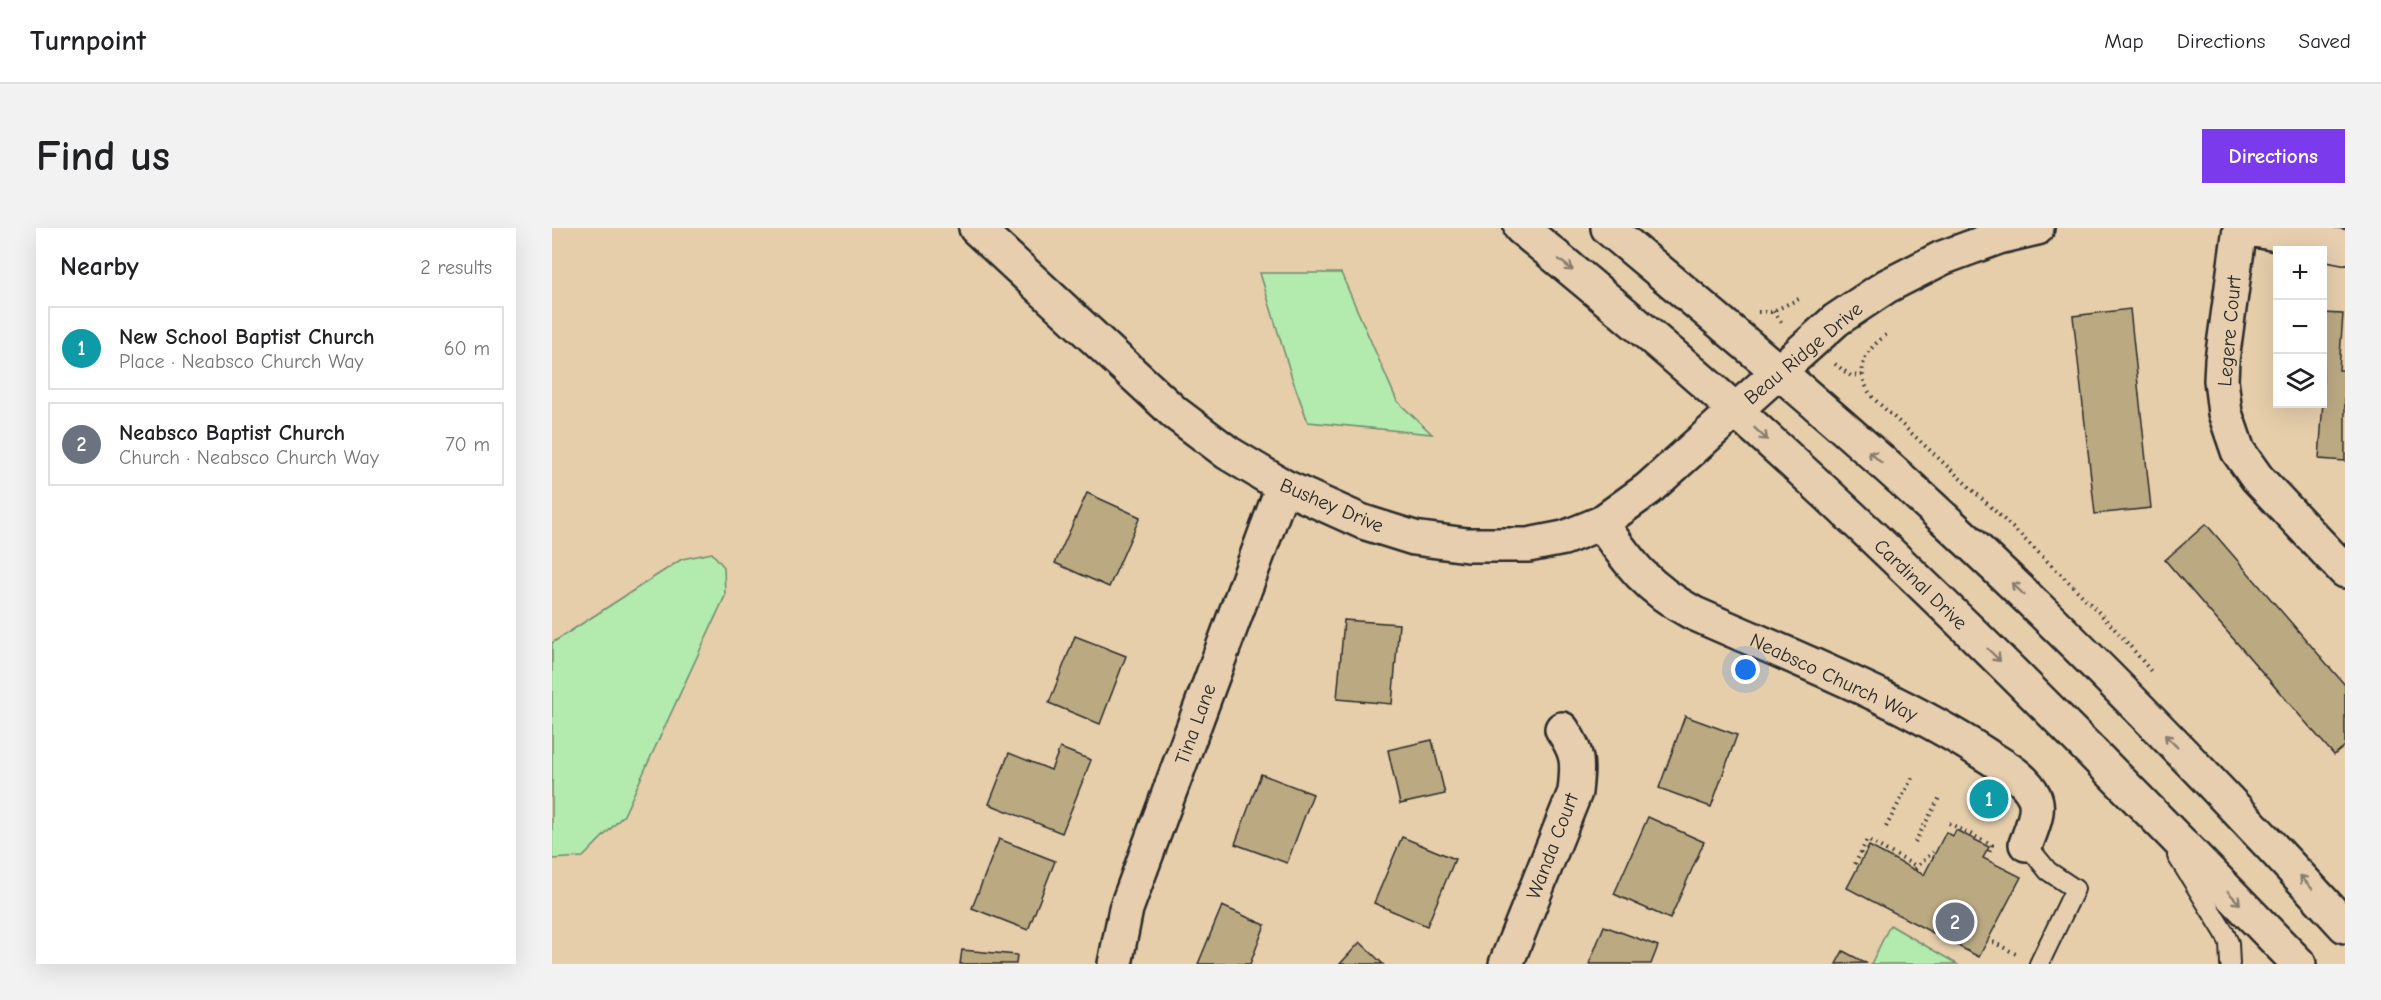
<!DOCTYPE html>
<html lang="en">
<head>
<meta charset="utf-8">
<style>
	body { margin:0; font-family:"Comic Neue",sans-serif; background:#f2f2f2; color:#202124 }
	.controls { position:absolute; right:18px; top:18px; display:grid; overflow:hidden; border-radius:0px; box-shadow:0 6px 24px #0002 }
	.controls button { width:54px; height:54px; display:grid; place-items:center; padding:0; border:0; border-bottom:2px solid #e0e0e0; background:#fff; color:#202124; font:30px sans-serif }
	.you { position:absolute; left:1194px; top:442px; width:21px; height:21px; margin:-15px; border:4px solid #fff; border-radius:50%; background:#1a73e8; box-shadow:0 0 0 9px #1a73e833 }
	.badge { display:grid; place-items:center; width:39px; height:39px; border-radius:50%; background:#7c3aed; color:#fff; font-size:20px; font-weight:700 }
	.pin { position:absolute; translate:-50% -50%; border:3px solid #fff; box-shadow:0 2px 6px #0006 }
	.list { margin:0; padding:0; list-style:none }
	h2 { display:flex; justify-content:space-between; align-items:center; height:78px; margin:0; padding:0 24px; font-size:26px }
	h2 small { font-size:20px; font-weight:400; color:#757577 }
	.list li { display:grid; grid-template-columns:39px 1fr auto; gap:18px; align-items:center; box-sizing:border-box; height:84px; margin:0 12px 12px; padding:0 12px; border:2px solid #e0e0e0; border-radius:0px }
	.list b { display:block; font-size:22px; white-space:nowrap }
	.list p { margin:0; font-size:20px; white-space:nowrap; color:#757577 }
	.list em { font-size:20px; font-style:normal; color:#757577 }
	.icon { flex:none; width:33px; height:33px; fill:none; stroke:currentColor; stroke-width:2; stroke-linecap:round; stroke-linejoin:round }
	.map { position:relative; flex:none; width:1793px; height:736px; overflow:hidden; border-radius:0px }
	header { display:flex; align-items:center; gap:36px; box-sizing:border-box; height:84px; padding:0 30px; background:#fff; border-bottom:2px solid #e0e0e0 }
	header strong { font-size:28px }
	nav { display:flex; gap:33px; margin-inline-start:auto; font-size:21px }
	.intro { display:flex; align-items:center; justify-content:space-between; box-sizing:border-box; height:144px; padding:0 36px }
	h1 { margin:0; font-size:42px }
	.button { padding:15px 27px; border-radius:0px; background:#7c3aed; color:#fff; font-size:21px; font-weight:700 }
	main { display:flex; gap:36px; padding:0 36px }
	aside { flex:1; background:#fff; border-radius:0px; box-shadow:0 6px 24px #0002 }
	.map>svg:first-child { display:block }
	.green { fill:#b3eaad; stroke:#6f8a6c; stroke-width:1.5 }
	.building { fill:#bba982; stroke:#2b2b2b; stroke-width:1.5 }
	.lines { fill:none; stroke-linecap:round; stroke-linejoin:round }
	.lane-casing { stroke:#2b2b2b; stroke-width:22 }
	.street-casing { stroke:#2b2b2b; stroke-width:38 }
	.secondary-casing { stroke:#2b2b2b; stroke-width:38 }
	.path { stroke:#2b2b2b; stroke-width:4; stroke-dasharray:1.5 4.5; stroke-linecap:butt }
	.lane { stroke:#e6ceaf; stroke-width:18 }
	.street { stroke:#e6ceaf; stroke-width:33 }
	.secondary { stroke:#e6ceaf; stroke-width:33 }
	.oneway { stroke:#887c6d }
	.labels { text-anchor:middle; stroke-width:4.5; stroke-linejoin:round; paint-order:stroke }
	.street-label { font-size:20px; fill:#2b2b2b; stroke:#e6ceaf }
</style>
</head>
<body>
<header>
<strong>Turnpoint</strong>
<nav><a>Map</a><a>Directions</a><a>Saved</a></nav>
</header>
<div class="intro"><h1>Find us</h1><a class="button">Directions</a></div>
<main>
<aside>
<h2>Nearby<small>2 results</small></h2>
<ul class="list">
<li><span class="badge" style="background:#0f9aa8">1</span><div><b>New School Baptist Church</b><p>Place · Neabsco Church Way</p></div><em>60 m</em></li>
<li><span class="badge" style="background:#6b7280">2</span><div><b>Neabsco Baptist Church</b><p>Church · Neabsco Church Way</p></div><em>70 m</em></li>
</ul>
</aside>
<div class="map">
<svg width="1793" height="736" viewBox="0 0 1793 736">
	<rect width="100%" height="100%" fill="#e6ceab"/>
	<filter id="ink" filterUnits="userSpaceOnUse"><feTurbulence type="fractalNoise" baseFrequency=".0167" numOctaves="2"/><feDisplacementMap in="SourceGraphic" scale="12" xChannelSelector="R" yChannelSelector="G"/><feConvolveMatrix kernelMatrix="1 2 1 2 8 2 1 2 1" color-interpolation-filters="sRGB"/></filter>
	<g filter="url(#ink)">
		<path class="green" d="M708 45H789L845 173 880 206 756 194 740 150Z
			M160 325 172 339 173 368 72 587 31 629 0 631V415L130 331Z
			M1338 697 1405 736H1319Z"/>
		<path class="building" d="M1578 81 1599 280 1543 286 1521 88Z
			M1770 85 1791 86 1787 142H1793V233L1767 231 1771 173Z
			M535 265 588 289 557 359 503 335Z
			M1654 296 1793 457V518L1782 527 1613 332Z
			M792 392 847 396 840 476 785 471Z
			M523 408 574 428 548 496 497 475Z
			M1133 488 1185 507 1159 579 1107 560Z
			M880 512 893 566 848 576 836 522Z
			M508 520 539 532 510 605 437 576 457 525 499 542Z
			M709 546 761 566 735 635 683 616Z
			M1096 589 1152 614 1118 691 1062 666Z
			M1404 602 1437 619 1431 630 1469 649 1427 729 1295 660 1317 618 1372 647 1394 604 1401 608Z
			M850 609 903 631 875 698 822 675Z
			M447 611 503 633 476 702 420 680Z
			M670 678 713 697 698 736H646Z
			M1052 698 1106 718 1099 736H1037Z
			M808 714 831 736H788Z
			M410 722 465 727 464 736H408Z
			M1291 723 1314 735 1284 736Z"/>
		<g class="lines">
			<defs>
				<path id="lane" d="M1474 616 1496 643 1523 661 1487 736
					M1625 628 1672 704 1677 715 1678 736"/>
				<path id="street" d="M424 0 623 185 676 225 731 258 811 294 862 310 915 317H976L1012 310 1049 295 1096 261 1284 92 1335 58 1390 30 1447 9 1485 0
					M1688 0 1670 132 1669 152 1673 185 1686 223 1705 250 1793 343
					M1693 0 1793 19
					M1049 295C1078 336 1095 360 1141 385 1240 429 1343 468 1434 527 1451 538 1473 549 1482 568 1489 582 1479 602 1474 616
					M563 736 574 681 731 258
					M954 736 1023 564C1026 535 1027 526 1010 501"/>
				<path id="secondary" d="M969 0C1041 59 1113 119 1182 181 1379 357 1563 547 1747 736
					M1056 0C1168 94 1281 187 1388 287 1529 417 1663 556 1793 698"/>
			</defs>
			<use href="#lane" class="lane-casing"/>
			<use href="#street" class="street-casing"/>
			<use href="#secondary" class="secondary-casing"/>
			<path class="path" d="M1222 83 1227 92 1232 96
				M1206 84H1219L1249 70
				M1334 107C1310 125 1302 144 1321 170 1381 225 1440 279 1498 336 1534 371 1570 406 1601 446
				M1283 136 1299 148 1310 147
				M1397 595 1440 617 1437 625
				M1334 599 1360 550
				M1363 614 1389 567
				M1303 636 1315 612 1364 638
				M1363 641 1381 624
				M1441 714 1464 726"/>
			<use href="#lane" class="lane"/>
			<use href="#street" class="street"/>
			<use href="#secondary" class="secondary"/>
		</g>
		<defs><path id="oneway-shaft" d="M-6 0H5M1.5-3L5.5 0L1.5 3" fill="none" stroke-width="1.6" stroke-linecap="round" stroke-linejoin="round" transform="scale(1.5)"/></defs>
		<g class="oneway">
			<use href="#oneway-shaft" transform="translate(1014 37) rotate(39)"/>
			<use href="#oneway-shaft" transform="translate(1209 206) rotate(43)"/>
			<use href="#oneway-shaft" transform="translate(1323 229) rotate(-138)"/>
			<use href="#oneway-shaft" transform="translate(1466 361) rotate(-136)"/>
			<use href="#oneway-shaft" transform="translate(1442 427) rotate(44)"/>
			<use href="#oneway-shaft" transform="translate(1619 513) rotate(-135)"/>
			<use href="#oneway-shaft" transform="translate(1754 654) rotate(-132)"/>
			<use href="#oneway-shaft" transform="translate(1682 670) rotate(46)"/>
		</g>
	</g>
	<g class="labels">
		<g class="street-label">
			<text transform="translate(1677 103) rotate(-85)" y="7">Legere Court</text>
			<text transform="translate(1251 125) rotate(-40)" y="7">Beau Ridge Drive</text>
			<text transform="translate(780 277) rotate(23)" y="7">Bushey Drive</text>
			<text transform="translate(1369 356) rotate(44)" y="7">Cardinal Drive</text>
			<text transform="translate(1282 449) rotate(25)" y="7">Neabsco Church Way</text>
			<text transform="translate(643 496) rotate(-70)" y="7">Tina Lane</text>
			<text transform="translate(1000 618) rotate(-69)" y="7">Wanda Court</text>
		</g>
	</g>
</svg>
<div class="controls">
<button>+</button>
<button>−</button>
<button><svg class="icon" aria-label="layers" viewBox="0 0 24 24"><path d="M12 4l9 5-9 5-9-5zM3 14l9 5 9-5"/></svg></button>
</div>
<div class="you"></div>
<div class="pin badge" style="left:1437px;top:571px;background:#0f9aa8">1</div>
<div class="pin badge" style="left:1403px;top:694px;background:#6b7280">2</div>
</div>
</main>
</body>
</html>
